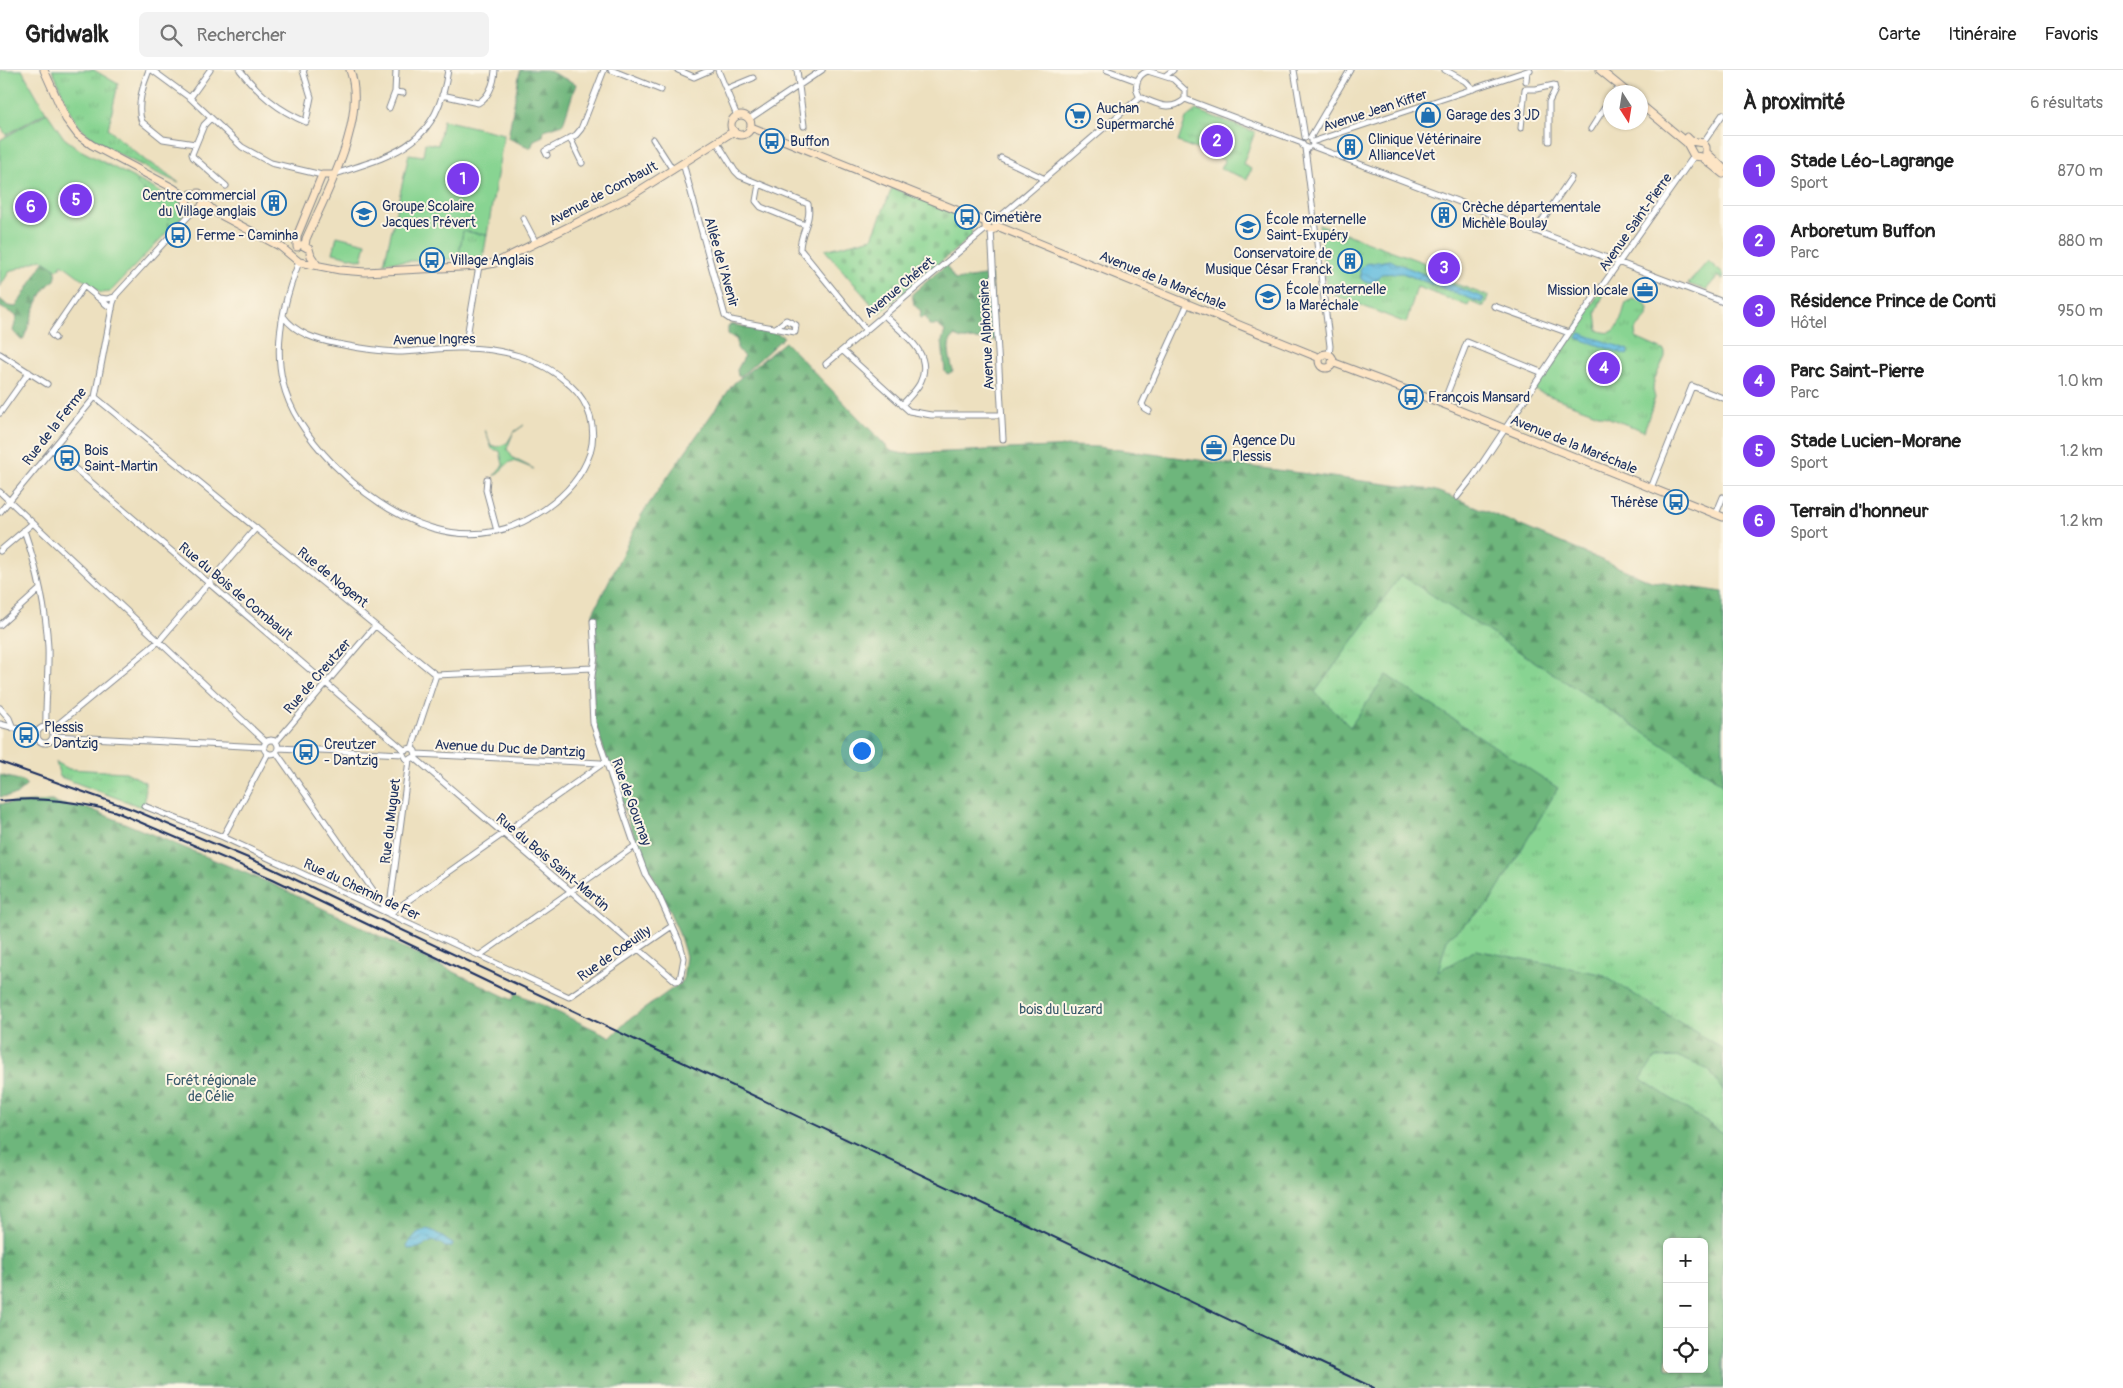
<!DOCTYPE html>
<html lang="fr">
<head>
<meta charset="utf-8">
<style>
	body { margin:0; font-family:Pangolin,sans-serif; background:#f2f2f2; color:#222 }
	.controls { position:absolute; right:15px; bottom:15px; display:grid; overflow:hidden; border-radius:8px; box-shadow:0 1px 4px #0004 }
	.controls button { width:45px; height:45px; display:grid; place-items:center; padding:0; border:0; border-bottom:1px solid #e0e0e0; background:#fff; color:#222; font:25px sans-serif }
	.compass { position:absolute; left:1603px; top:15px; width:45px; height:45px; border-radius:50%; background:#fff; box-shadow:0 1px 4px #0004; rotate:168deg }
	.you { position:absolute; left:861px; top:680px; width:18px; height:18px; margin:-12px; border:4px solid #fff; border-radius:50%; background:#1a73e8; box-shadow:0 0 0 8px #1a73e833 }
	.badge { display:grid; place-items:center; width:32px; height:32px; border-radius:50%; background:#7c3aed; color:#fff; font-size:16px; font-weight:700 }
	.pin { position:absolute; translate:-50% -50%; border:2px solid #fff; box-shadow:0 1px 5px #0006 }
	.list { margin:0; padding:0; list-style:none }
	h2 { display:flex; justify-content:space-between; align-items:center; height:65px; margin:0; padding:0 20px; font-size:21px }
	h2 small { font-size:16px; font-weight:400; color:#767676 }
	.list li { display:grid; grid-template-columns:32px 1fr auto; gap:15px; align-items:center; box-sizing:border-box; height:70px; padding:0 20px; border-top:1px solid #e0e0e0 }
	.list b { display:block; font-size:19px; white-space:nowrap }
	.list p { margin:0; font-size:16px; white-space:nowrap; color:#767676 }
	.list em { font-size:16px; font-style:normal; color:#767676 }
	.icon { flex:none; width:28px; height:28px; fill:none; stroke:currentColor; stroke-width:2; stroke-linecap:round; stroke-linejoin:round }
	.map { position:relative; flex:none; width:1723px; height:1318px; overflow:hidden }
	header { display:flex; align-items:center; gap:30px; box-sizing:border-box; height:70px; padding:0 25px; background:#fff; border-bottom:1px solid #e0e0e0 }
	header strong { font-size:24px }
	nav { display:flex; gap:28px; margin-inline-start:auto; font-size:18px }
	.search { width:350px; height:45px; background:#f2f2f2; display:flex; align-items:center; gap:12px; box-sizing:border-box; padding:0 18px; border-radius:8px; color:#767676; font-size:19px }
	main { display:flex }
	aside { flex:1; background:#fff }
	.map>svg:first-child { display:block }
	.grass { fill:url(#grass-tufts); stroke:#528278; fill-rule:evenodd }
	.forest { fill:url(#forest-firs); stroke:#44726d; fill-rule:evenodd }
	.cemetery { fill:url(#cemetery-stones); stroke:#528278 }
	.pitch { fill:#88d492; stroke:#528278 }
	.water { fill:url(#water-waves); stroke:#3e769e }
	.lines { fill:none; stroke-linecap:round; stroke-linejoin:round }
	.street-casing { stroke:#84888e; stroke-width:7 }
	.secondary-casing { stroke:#84888e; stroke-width:9 }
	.street { stroke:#fff; stroke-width:5 }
	.secondary { stroke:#fde5c5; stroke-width:7 }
	.rail { stroke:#1b2f5e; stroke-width:2 }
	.labels { text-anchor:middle; stroke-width:4; stroke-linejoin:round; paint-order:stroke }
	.poi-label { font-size:14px; fill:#1b2f5e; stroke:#fcf5e5; text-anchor:start }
	.street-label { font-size:14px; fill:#1b2f5e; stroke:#fcf5e5 }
	.park-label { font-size:14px; fill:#36586b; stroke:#fcf5e5 }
</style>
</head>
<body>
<header>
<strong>Gridwalk</strong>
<div class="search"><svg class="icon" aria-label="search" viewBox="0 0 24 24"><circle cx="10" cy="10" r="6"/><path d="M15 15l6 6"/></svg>Rechercher</div>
<nav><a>Carte</a><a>Itinéraire</a><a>Favoris</a></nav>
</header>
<main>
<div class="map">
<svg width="1723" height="1318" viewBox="0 0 1723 1318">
	<defs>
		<pattern id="grass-tufts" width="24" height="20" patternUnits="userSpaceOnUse" patternTransform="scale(1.25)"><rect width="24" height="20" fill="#88d492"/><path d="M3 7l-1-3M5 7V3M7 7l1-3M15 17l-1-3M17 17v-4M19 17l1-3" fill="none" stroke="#75b680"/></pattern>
		<pattern id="forest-firs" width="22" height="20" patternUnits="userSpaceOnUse" patternTransform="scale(1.25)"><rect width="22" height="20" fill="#6eb67c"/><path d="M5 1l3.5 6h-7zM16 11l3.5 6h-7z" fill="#5a9469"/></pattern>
		<pattern id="cemetery-stones" width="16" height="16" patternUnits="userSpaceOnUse" patternTransform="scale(1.25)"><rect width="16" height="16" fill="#88d492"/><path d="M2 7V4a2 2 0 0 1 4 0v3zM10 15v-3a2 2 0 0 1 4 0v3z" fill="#75b680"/></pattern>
		<pattern id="water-waves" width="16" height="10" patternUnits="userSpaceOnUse" patternTransform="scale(1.25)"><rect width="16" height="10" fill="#61bcdf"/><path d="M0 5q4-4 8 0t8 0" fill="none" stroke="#4f99b8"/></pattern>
	</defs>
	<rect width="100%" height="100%" fill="#fcf5e5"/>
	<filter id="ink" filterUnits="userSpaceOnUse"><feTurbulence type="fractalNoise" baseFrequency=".02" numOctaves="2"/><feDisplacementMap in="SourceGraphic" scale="10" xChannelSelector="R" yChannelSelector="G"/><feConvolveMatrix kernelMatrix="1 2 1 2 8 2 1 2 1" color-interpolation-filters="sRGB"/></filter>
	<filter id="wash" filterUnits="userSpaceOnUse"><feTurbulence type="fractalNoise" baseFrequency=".0096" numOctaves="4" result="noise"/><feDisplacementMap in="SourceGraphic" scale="20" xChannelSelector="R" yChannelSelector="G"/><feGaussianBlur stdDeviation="1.12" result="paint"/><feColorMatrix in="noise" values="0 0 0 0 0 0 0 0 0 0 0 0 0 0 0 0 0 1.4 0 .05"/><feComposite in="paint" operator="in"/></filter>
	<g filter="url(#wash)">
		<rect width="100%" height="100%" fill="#ede0bf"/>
		<path class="grass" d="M52 0H94L118 14 108 59 146 91 161 99 179 113C156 103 92 73 79 56 66 39 62 18 52 0Z
			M1196 40 1255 62 1243 94 1251 99 1247 109 1221 99 1224 90 1178 72 1186 48Z
			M136 109 181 133 184 144 169 161 168 144 138 115Z
			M1319 154 1425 193 1424 198 1448 208V211L1488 226 1484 237 1470 232 1468 236 1417 217 1406 253 1327 222Z
			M463 161 487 165 483 188 458 189Z
			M1708 191 1723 204V210L1718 206 1706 220 1688 214Z
			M1603 218 1606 219 1596 242 1598 260C1619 270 1621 248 1626 232L1633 229 1644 232 1648 239 1647 247 1635 260 1636 268 1665 281V287L1654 310 1653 320 1655 328 1644 361 1534 320Z
			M524 355 513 363 507 379 513 388 534 399C504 387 516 389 493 407L503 395 500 381 492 379 485 360 491 375 497 377 507 373 514 362Z
			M1399 504 1723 701V1318H1595L1315 622ZM1667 1172H1704V1299H1667Z
			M56 692 69 699 126 702 145 712V734L144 738 60 707Z"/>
		<path class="forest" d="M520 0H547L576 14 563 54 544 60 543 66 534 70 531 78 508 68Z
			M48 192C55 197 58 201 55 210 36 222 32 250 23 270H21L13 261 17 246 0 237V229L8 236 16 237 40 198 44 192Z
			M946 195 955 210 991 205 995 270 961 269 955 266C944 273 951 290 953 301L948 304 945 302 942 271 945 261 937 255H929L926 247 920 248 921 241 914 235 912 224Z
			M731 254 778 264 784 267 741 306H738L737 300 744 287 737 278V270L728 264V257Z
			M785 272 891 381 904 384 1072 376 1097 377 1433 420 1455 428 1651 511 1723 522V714L1401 505 1315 622 1350 657 1386 605 1558 718 1489 834 1447 869 1438 901 1476 880 1601 904 1723 979V1021L1709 1000 1679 987 1655 988 1641 1009 1723 1063V1318H0V734L52 731 57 734 88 738 270 813 512 930 516 923 611 967 626 952 683 911 686 886 678 860 631 758 594 651 593 610 597 588 593 543 642 444 675 396 734 313ZM1667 1172H1704V1299H1667Z
			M0 705 23 711 27 715 16 725 0 727Z"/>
		<path class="cemetery" d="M892 118 970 149 972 166 879 243 825 180 872 168Z"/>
		<path class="pitch" d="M0 0H22L46 42 6 65 0 55Z
			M47 43 64 68 80 80 136 109 138 115 168 144 169 160 110 222 101 223 62 194 58 200 41 189 9 202 0 217V70Z
			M443 50 504 64 487 165 463 161 458 189 386 192 384 194 409 84 423 86 425 73 438 75Z
			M337 166 366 173 362 190 333 183Z"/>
		<path class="water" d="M1390 190 1396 193 1484 228 1482 233 1402 203 1381 204 1374 212H1365L1361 209 1360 199 1365 194Z
			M1580 263 1629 280 1627 285 1577 268Z
			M426 1159C437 1161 443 1169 453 1174L452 1177H445L440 1173 433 1171 418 1178 408 1179 407 1175 417 1163Z"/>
	</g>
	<g filter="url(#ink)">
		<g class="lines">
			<defs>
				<path id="street" d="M149 0C143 14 136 38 142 52L163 69 195 74
					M152 0 190 28 242 77 271 93 322 105
					M240 0C259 24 278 40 306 52L311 27 303 1 304 0
					M611 0 661 20
					M678 0 694 7 710 0
					M718 0 737 46
					M797 0 804 56
					M1107 0 1137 11
					M1294 0 1305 67
					M1445 0 1465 11 1473 19
					M1148 1 1173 9 1185 20V29C1170 43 1156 33 1140 27 1133 17 1137 5 1148 1Z
					M1165 6 1173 0
					M1526 11 1527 1
					M726 19 753 8
					M395 22 403 23
					M1615 22 1620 17
					M442 25 478 33C490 26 494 14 495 0
					M190 28 210 0
					M1185 29 1302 73 1303 76 1308 78
					M389 38 395 22 396 0
					M211 48 204 55 192 84 193 87 226 116
					M749 49 822 0
					M1521 58 1525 19H1536L1554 15 1555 20 1549 32V71
					M1591 59 1610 29
					M570 68 582 93
					M1310 68 1350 0
					M653 69 673 100
					M717 72 735 101 740 106 808 134C812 150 800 163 800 179L866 260
					M1312 72 1530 0
					M1703 73 1723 44
					M1312 76 1723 232
					M1305 78 1330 276 1329 286
					M547 85 545 81 576 65 581 59 604 0
					M1001 88 1045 109
					M683 93 725 246 731 250 795 262 796 255 786 250 776 258
					M335 104C398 84 437 74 448 0
					M759 114 756 131 761 137 805 155
					M523 148 536 173
					M995 151 1140 27
					M991 160 1003 369
					M1535 161 1571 108
					M99 228 107 229 115 227
					M1494 236 1569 263
					M884 245C902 263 935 283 920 313 916 321 908 328 902 335
					M283 246C296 264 317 270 338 274 358 278 377 281 397 282 417 282 437 278 457 278 498 277 541 287 571 316 590 333 597 359 590 383 582 407 565 425 545 439 469 492 391 452 333 394 312 372 290 344 283 313 273 273 284 230 299 192
					M55 268 51 264 84 216 112 239
					M465 278 479 196
					M843 281 909 341 931 345H1001
					M0 284 47 314
					M826 294 987 158
					M95 327 436 605 593 598
					M1443 334 1467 272 1543 303
					M1149 341 1144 338 1142 334 1188 233
					M0 343 29 302
					M52 379 404 680
					M487 409 486 420 497 461
					M1651 418 1692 316 1723 328
					M0 422 266 672
					M1457 427 1475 404 1569 263 1694 86
					M0 442 95 327 113 233 116 225 194 140
					M1716 444 1723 427
					M24 460C37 498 46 537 48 577 49 604 45 631 46 658
					M0 481 33 453
					M0 555 40 519
					M0 638 9 648 13 658
					M0 654 37 664
					M37 665a8 8 0 1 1 16 0a8 8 0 1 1-16 0Z
					M51 660 159 571 256 458
					M53 666 264 677
					M264 677a7 7 0 1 1 14 0a7 7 0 1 1-14 0Z
					M276 672 375 556
					M278 678 403 684
					M412 678 436 605
					M276 682 389 843
					M403 684 405 688 409 690 416 686 415 681 412 678 404 680
					M416 684 601 693
					M415 688 676 911 680 910 684 888 679 871 658 824 646 805 635 776 593 653 591 613 595 586 593 551
					M144 736 223 767 569 927 672 856
					M223 767 268 683
					M389 843 409 690
					M389 844 605 692
					M480 885 635 776"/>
				<path id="secondary" d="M44 0 66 49 78 65 92 75 173 118 187 128
					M1600 0 1627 22
					M1640 34 1687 73 1694 86 1702 87 1723 104
					M731 55a10 10 0 1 1 20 0a10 10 0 1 1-20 0Z
					M751 57 986 152
					M1687 67 1691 71 1703 73 1706 77V82
					M1706 82 1723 98
					M204 132 200 139 194 140 188 137 186 131 191 124 199 123 203 127 204 132 215 142 281 177 299 192 340 200 365 202 479 196 495 193 629 127 734 61
					M986 152V157L990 160 995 159 997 156
					M986 152 989 150H993L997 156
					M997 156 1320 288
					M302 175 309 179 311 186 317 195
					M305 176 306 169C326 123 368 50 350 0
					M297 177V166L322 105H334
					M1319 291a7 7 0 1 1 14 0a7 7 0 1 1-14 0Z
					M1332 292 1441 333 1723 447"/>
			</defs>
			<use href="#street" class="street-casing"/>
			<use href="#secondary" class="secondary-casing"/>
			<use href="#street" class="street"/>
			<use href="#secondary" class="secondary"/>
			<path class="rail" d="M0 692 134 740 260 793 1374 1318
				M0 731C42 726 80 732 121 743
				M114 741 273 809 515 925"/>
		</g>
	</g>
	<defs>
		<symbol id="shop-ring" viewBox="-11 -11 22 22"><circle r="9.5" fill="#fcf5e5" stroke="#1f6fb2" stroke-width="1.5"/><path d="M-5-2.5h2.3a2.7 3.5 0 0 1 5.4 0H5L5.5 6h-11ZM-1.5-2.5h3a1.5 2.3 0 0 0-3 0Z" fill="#1f6fb2"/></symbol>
		<symbol id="supermarket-ring" viewBox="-11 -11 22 22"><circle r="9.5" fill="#fcf5e5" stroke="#1f6fb2" stroke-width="1.5"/><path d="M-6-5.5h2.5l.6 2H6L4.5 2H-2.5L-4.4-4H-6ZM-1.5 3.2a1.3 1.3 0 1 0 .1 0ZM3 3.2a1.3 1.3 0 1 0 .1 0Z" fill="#1f6fb2"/></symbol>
		<symbol id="bus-ring" viewBox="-11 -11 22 22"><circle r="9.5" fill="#fcf5e5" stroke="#1f6fb2" stroke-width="1.5"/><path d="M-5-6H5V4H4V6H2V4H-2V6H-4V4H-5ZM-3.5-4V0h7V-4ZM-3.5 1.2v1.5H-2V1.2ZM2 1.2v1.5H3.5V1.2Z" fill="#1f6fb2"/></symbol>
		<symbol id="building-ring" viewBox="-11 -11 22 22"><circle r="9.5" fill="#fcf5e5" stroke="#1f6fb2" stroke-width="1.5"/><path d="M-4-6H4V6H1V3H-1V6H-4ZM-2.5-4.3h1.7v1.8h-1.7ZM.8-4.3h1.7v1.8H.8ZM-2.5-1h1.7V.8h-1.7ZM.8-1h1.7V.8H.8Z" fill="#1f6fb2"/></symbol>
		<symbol id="school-ring" viewBox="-11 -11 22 22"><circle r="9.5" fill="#fcf5e5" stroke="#1f6fb2" stroke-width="1.5"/><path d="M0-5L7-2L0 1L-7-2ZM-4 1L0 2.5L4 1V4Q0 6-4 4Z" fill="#1f6fb2"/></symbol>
		<symbol id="office-ring" viewBox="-11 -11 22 22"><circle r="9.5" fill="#fcf5e5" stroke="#1f6fb2" stroke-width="1.5"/><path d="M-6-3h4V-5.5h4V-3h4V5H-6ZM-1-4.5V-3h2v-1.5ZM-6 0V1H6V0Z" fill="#1f6fb2"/></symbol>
	</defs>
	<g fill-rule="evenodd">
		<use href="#shop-ring" x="1414" y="31" width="28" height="28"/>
		<use href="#supermarket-ring" x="1064" y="32" width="28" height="28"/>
		<use href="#bus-ring" x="758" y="57" width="28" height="28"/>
		<use href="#building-ring" x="1336" y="63" width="28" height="28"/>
		<use href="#building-ring" x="260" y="119" width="28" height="28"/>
		<use href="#school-ring" x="350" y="130" width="28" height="28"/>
		<use href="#building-ring" x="1430" y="131" width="28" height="28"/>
		<use href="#bus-ring" x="953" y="133" width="28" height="28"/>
		<use href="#school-ring" x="1234" y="143" width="28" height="28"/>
		<use href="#bus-ring" x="164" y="151" width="28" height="28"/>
		<use href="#bus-ring" x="418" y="176" width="28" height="28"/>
		<use href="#building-ring" x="1336" y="177" width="28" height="28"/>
		<use href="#office-ring" x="1631" y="206" width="28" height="28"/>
		<use href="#school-ring" x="1254" y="213" width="28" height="28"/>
		<use href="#bus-ring" x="1397" y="313" width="28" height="28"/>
		<use href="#office-ring" x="1200" y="364" width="28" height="28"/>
		<use href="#bus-ring" x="53" y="374" width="28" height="28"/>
		<use href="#bus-ring" x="1662" y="418" width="28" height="28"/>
		<use href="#bus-ring" x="12" y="651" width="28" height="28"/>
		<use href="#bus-ring" x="292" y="668" width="28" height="28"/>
	</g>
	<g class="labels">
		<g class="poi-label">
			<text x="1096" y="43">Auchan<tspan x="1096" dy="16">Supermarché</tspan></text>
			<text x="1446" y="50">Garage des 3 JD</text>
			<text x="1368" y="74">Clinique Vétérinaire<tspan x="1368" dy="16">AllianceVet</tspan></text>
			<text x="790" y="76">Buffon</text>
			<text x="256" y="130" text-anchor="end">Centre commercial<tspan x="256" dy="16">du Village anglais</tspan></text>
			<text x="382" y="141">Groupe Scolaire<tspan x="382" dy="16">Jacques Prévert</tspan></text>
			<text x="1462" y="142">Crèche départementale<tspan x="1462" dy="16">Michèle Boulay</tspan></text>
			<text x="984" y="152">Cimetière</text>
			<text x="1266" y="154">École maternelle<tspan x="1266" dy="16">Saint-Exupéry</tspan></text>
			<text x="196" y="170">Ferme - Caminha</text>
			<text x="1332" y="188" text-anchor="end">Conservatoire de<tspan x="1332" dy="16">Musique César Franck</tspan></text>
			<text x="450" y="195">Village Anglais</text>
			<text x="1286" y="224">École maternelle<tspan x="1286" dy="16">la Maréchale</tspan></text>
			<text x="1628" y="225" text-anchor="end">Mission locale</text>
			<text x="1428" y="332">François Mansard</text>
			<text x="1232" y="375">Agence Du<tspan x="1232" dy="16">Plessis</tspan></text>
			<text x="84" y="385">Bois<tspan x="84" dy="16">Saint-Martin</tspan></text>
			<text x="1658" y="437" text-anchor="end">Thérèse</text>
			<text x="44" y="662">Plessis<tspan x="44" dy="16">- Dantzig</tspan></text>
			<text x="324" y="679">Creutzer<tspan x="324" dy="16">- Dantzig</tspan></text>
		</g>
		<g class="street-label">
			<text transform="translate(1375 40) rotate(-18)" y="5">Avenue Jean Kiffer</text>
			<text transform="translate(603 123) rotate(-28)" y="5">Avenue de Combault</text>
			<text transform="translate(1635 152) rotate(-55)" y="5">Avenue Saint-Pierre</text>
			<text transform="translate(722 192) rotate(74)" y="5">Allée de l'Avenir</text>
			<text transform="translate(1163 210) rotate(22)" y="5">Avenue de la Maréchale</text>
			<text transform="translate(899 217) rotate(-40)" y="5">Avenue Chéret</text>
			<text transform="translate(986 265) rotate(-93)" y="5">Avenue Alphonsine</text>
			<text transform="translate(434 269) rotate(-1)" y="5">Avenue Ingres</text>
			<text transform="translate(54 356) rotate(-52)" y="5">Rue de la Ferme</text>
			<text transform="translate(1574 374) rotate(22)" y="5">Avenue de la Maréchale</text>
			<text transform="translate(333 507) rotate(39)" y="5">Rue de Nogent</text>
			<text transform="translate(236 521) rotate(40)" y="5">Rue du Bois de Combault</text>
			<text transform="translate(317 606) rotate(-49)" y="5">Rue de Creutzer</text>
			<text transform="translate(510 678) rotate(3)" y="5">Avenue du Duc de Dantzig</text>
			<text transform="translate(632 732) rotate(70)" y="5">Rue de Gournay</text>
			<text transform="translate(390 751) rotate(-83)" y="5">Rue du Muguet</text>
			<text transform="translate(553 792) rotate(40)" y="5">Rue du Bois Saint-Martin</text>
			<text transform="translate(362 819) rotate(25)" y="5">Rue du Chemin de Fer</text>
			<text transform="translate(614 883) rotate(-35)" y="5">Rue de Cœuilly</text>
		</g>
		<g class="park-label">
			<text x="1061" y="944">bois du Luzard</text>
			<text x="211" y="1015">Forêt régionale<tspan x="211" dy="16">de Célie</tspan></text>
		</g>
	</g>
</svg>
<div class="controls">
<button>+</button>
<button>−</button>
<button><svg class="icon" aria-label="locate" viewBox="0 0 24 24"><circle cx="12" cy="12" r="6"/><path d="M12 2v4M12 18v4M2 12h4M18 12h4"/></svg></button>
</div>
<svg class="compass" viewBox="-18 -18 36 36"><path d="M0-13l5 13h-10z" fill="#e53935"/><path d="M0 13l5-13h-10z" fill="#767676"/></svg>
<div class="you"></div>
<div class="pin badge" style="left:463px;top:109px">1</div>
<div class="pin badge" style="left:1217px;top:71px">2</div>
<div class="pin badge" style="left:1444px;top:198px">3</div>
<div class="pin badge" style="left:1604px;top:298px">4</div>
<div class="pin badge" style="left:76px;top:130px">5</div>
<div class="pin badge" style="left:31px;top:137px">6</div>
</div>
<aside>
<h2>À proximité<small>6 résultats</small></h2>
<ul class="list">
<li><span class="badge">1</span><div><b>Stade Léo-Lagrange</b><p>Sport</p></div><em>870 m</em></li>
<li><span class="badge">2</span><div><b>Arboretum Buffon</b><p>Parc</p></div><em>880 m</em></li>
<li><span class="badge">3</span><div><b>Résidence Prince de Conti</b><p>Hôtel</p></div><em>950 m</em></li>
<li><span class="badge">4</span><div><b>Parc Saint-Pierre</b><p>Parc</p></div><em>1.0 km</em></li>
<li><span class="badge">5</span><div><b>Stade Lucien-Morane</b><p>Sport</p></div><em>1.2 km</em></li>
<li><span class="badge">6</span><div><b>Terrain d'honneur</b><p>Sport</p></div><em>1.2 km</em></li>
</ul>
</aside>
</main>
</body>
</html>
